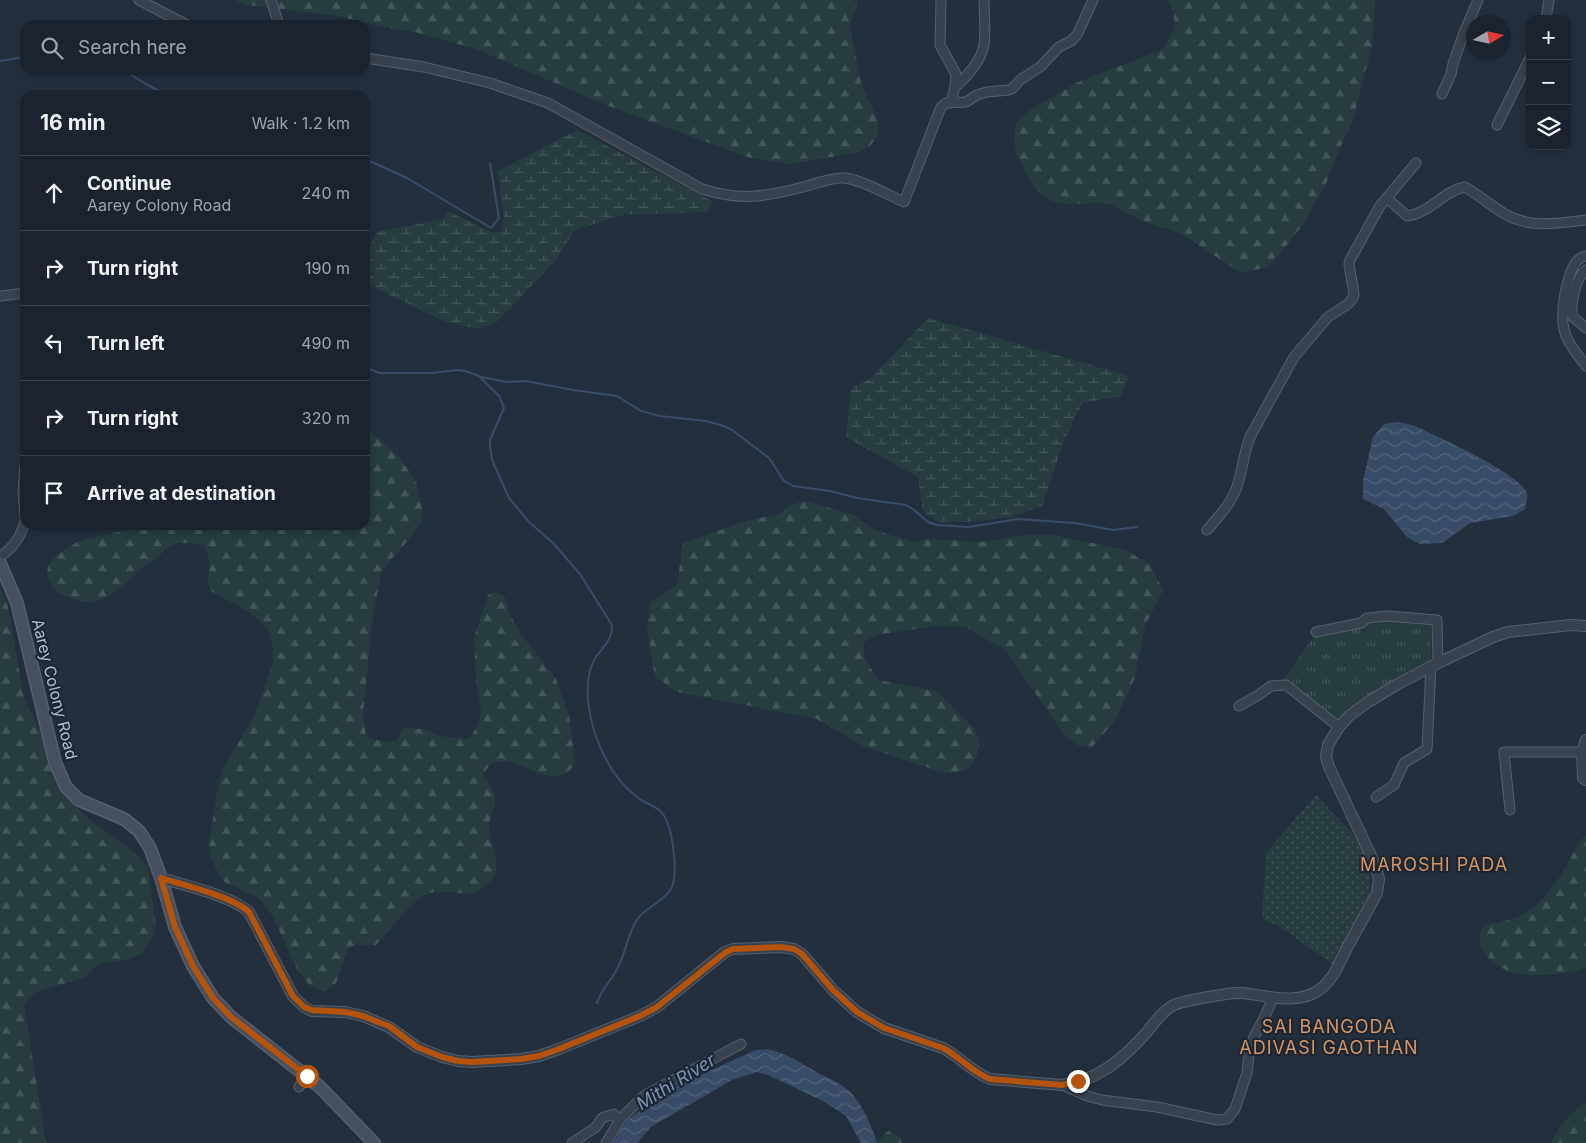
<!DOCTYPE html>
<html lang="en">
<head>
<meta charset="utf-8">
<style>
	body { margin:0; font-family:Inter,sans-serif; background:#282f3a; color:#f1f3f6 }
	.controls { position:absolute; right:15px; top:15px; display:grid; overflow:hidden; border-radius:10px; box-shadow:0 2px 8px #0003 }
	.controls button { width:45px; height:45px; display:grid; place-items:center; padding:0; border:0; border-bottom:1px solid #39404a; background:#1b232e; color:#f1f3f6; font:25px sans-serif }
	.compass { position:absolute; left:1466px; top:15px; width:45px; height:45px; border-radius:50%; background:#1b232e; box-shadow:0 2px 8px #0003; rotate:81deg }
	.stop { position:absolute; width:15px; height:15px; margin:-11px; border:4px solid #b45309; border-radius:50%; background:#fff }
	.stop.end { background:#b45309; border-color:#fff; box-shadow:0 1px 5px #0008 }
	.list { margin:0; padding:0; list-style:none }
	h2 { display:flex; justify-content:space-between; align-items:center; height:65px; margin:0; padding:0 20px; font-size:21px }
	h2 small { font-size:16px; font-weight:400; color:#a0a4aa }
	.list li { display:grid; grid-template-columns:32px 1fr auto; gap:15px; align-items:center; box-sizing:border-box; height:75px; padding:0 20px; border-top:1px solid #39404a }
	.list b { display:block; font-size:19px; white-space:nowrap }
	.list p { margin:0; font-size:16px; white-space:nowrap; color:#a0a4aa }
	.list em { font-size:16px; font-style:normal; color:#a0a4aa }
	.icon { flex:none; width:28px; height:28px; fill:none; stroke:currentColor; stroke-width:2; stroke-linecap:round; stroke-linejoin:round }
	.map { position:relative; flex:none; width:1586px; height:1143px; overflow:hidden }
	.search { position:absolute; background:#1b232e; box-shadow:0 2px 8px #0003; left:20px; top:20px; width:350px; height:55px; display:flex; align-items:center; gap:12px; box-sizing:border-box; padding:0 18px; border-radius:15px; color:#a0a4aa; font-size:19px }
	.panel { position:absolute; background:#1b232e; box-shadow:0 2px 8px #0003; left:20px; top:90px; width:350px; height:440px; border-radius:15px }
	.map>svg:first-child { display:block }
	.grass { fill:url(#grass-tufts) }
	.forest { fill:url(#forest-firs) }
	.wetland { fill:url(#wetland-marsh) }
	.park { fill:url(#park-dots) }
	.water { fill:url(#water-waves) }
	.lines { fill:none; stroke-linecap:round; stroke-linejoin:round }
	.stream { stroke:#394c67; stroke-width:2 }
	.minor-casing { stroke:#565f6c; stroke-width:11 }
	.tertiary-casing { stroke:#565f6c; stroke-width:12 }
	.secondary-casing { stroke:#565f6c; stroke-width:14 }
	.minor { stroke:#38414e; stroke-width:9 }
	.tertiary { stroke:#38414e; stroke-width:10 }
	.secondary { stroke:#465061; stroke-width:11 }
	.route { stroke:#b45309; stroke-width:6 }
	.labels { text-anchor:middle; stroke-width:4.5; stroke-linejoin:round; paint-order:stroke }
	.street-label { font-size:16px; fill:#b4bcc9; stroke:#1d2633 }
	.neighbourhood-label { font-size:18px; letter-spacing:1px; fill:#d59563; stroke:#1d2633 }
	.water-label { font-size:18px; font-style:italic; fill:#7c92b1; stroke:#1d2633 }
</style>
</head>
<body>
<div class="map">
<svg width="1586" height="1143" viewBox="0 0 1586 1143">
	<defs>
		<pattern id="grass-tufts" width="24" height="20" patternUnits="userSpaceOnUse" patternTransform="scale(1.25)"><rect width="24" height="20" fill="#263c3f"/><path d="M3 7l-1-3M5 7V3M7 7l1-3M15 17l-1-3M17 17v-4M19 17l1-3" fill="none" stroke="#435659"/></pattern>
		<pattern id="forest-firs" width="22" height="20" patternUnits="userSpaceOnUse" patternTransform="scale(1.25)"><rect width="22" height="20" fill="#263c3f"/><path d="M5 1l3.5 6h-7zM16 11l3.5 6h-7z" fill="#435659"/></pattern>
		<pattern id="wetland-marsh" width="20" height="14" patternUnits="userSpaceOnUse" patternTransform="scale(1.25)"><rect width="20" height="14" fill="#263c3f"/><path d="M1 5h8M5 5V1M11 12h8M15 12V8" fill="none" stroke="#435659"/></pattern>
		<pattern id="park-dots" width="8" height="8" patternUnits="userSpaceOnUse" patternTransform="scale(1.25)"><rect width="8" height="8" fill="#263c3f"/><path d="M2 2h.1M6 6h.1" fill="none" stroke="#435659" stroke-width="1.8" stroke-linecap="round"/></pattern>
		<pattern id="water-waves" width="16" height="10" patternUnits="userSpaceOnUse" patternTransform="scale(1.25)"><rect width="16" height="10" fill="#394c67"/><path d="M0 5q4-4 8 0t8 0" fill="none" stroke="#53647b"/></pattern>
	</defs>
	<rect width="100%" height="100%" fill="#242f3e"/>
	<path class="grass" d="M1382 620 1431 622V661L1374 692 1341 720 1283 680 1314 636Z"/>
	<path class="forest" d="M235 0H858L850 27 861 83 878 121V135L870 146 859 152 791 164 747 157 606 105 476 49 411 31 394 29 332 15 247 5Z
		M1168 0H1375L1372 47 1357 103 1355 115 1330 171 1326 184 1304 223 1287 245 1268 267 1241 273 1180 233 1151 224 1106 203 1063 204 1049 200 1038 191 1030 180 1016 154 1014 139 1016 124 1027 112 1076 83 1161 50C1175 32 1179 21 1168 0Z
		M365 425 398 456 416 481 423 514 420 524 405 544 389 562 381 573 372 623 363 714 366 736C375 741 386 742 396 741L403 727 427 730 439 736 463 739 470 738 478 725 481 711 476 679 474 638 488 595 495 592 501 594 506 599 509 613 520 633 556 679 569 715 575 762C563 790 532 769 512 762L505 761 491 763 482 776C489 782 496 792 495 802 494 810 490 817 489 824 488 839 499 855 496 870 495 876 493 879 489 883 466 904 451 885 427 894 412 900 389 932 376 945H355L348 948 336 983 330 988 324 991 310 986 297 969 272 915 258 898 223 881 211 859 209 844 217 793 223 769 255 715 273 662V647L267 627 249 612 211 591 208 584 210 562 205 546C194 542 184 542 172 545 166 547 162 554 157 557 153 562 147 564 142 568 125 583 102 610 77 600 60 593 53 595 48 575 43 560 73 543 86 539 103 534 121 532 138 528L143 525H365Z
		M805 501 852 514 875 530 913 542 930 539 980 542 1026 535H1054L1125 550 1150 564 1163 590 1145 626 1134 680 1114 722 1091 748 1077 745 1065 736 1006 651 966 627 935 626 876 635 864 642V657L878 680 937 691 974 728 980 741 977 756 970 768 956 773 941 772 863 746 817 719 677 692 655 677 647 629 650 602 677 585 683 543 746 521 779 514 790 505Z
		M0 586 8 607 24 698 46 744 62 793 89 819 135 853 148 868 149 875 156 925 153 937 141 954 129 959 99 964 93 968 90 974 84 978 35 992 24 1004 46 1143H0Z
		M1586 835V967C1579 971 1572 971 1564 973 1537 977 1498 978 1483 950 1478 941 1478 934 1484 925 1495 923 1507 921 1518 917 1539 907 1554 887 1566 867 1573 855 1575 846 1586 835Z
		M1586 1103V1143H1551C1560 1125 1569 1113 1586 1103Z
		M889 1130 900 1138 902 1143H876Z"/>
	<path class="wetland" d="M577 130 712 201 708 212 623 215 575 230 554 262 497 322 476 329 444 321 365 283V256L377 232 444 219 448 211 493 233 502 231 504 217 498 171Z
		M928 318 1129 376 1121 396 1082 403 1064 441 1042 506 1011 517 968 522H939L923 512 918 477 846 437 851 388 870 379Z"/>
	<path class="park" d="M1316 795 1360 842 1370 870 1369 894 1332 964 1279 926 1262 919 1266 853Z"/>
	<path class="water" d="M1398 422 1413 425C1436 436 1515 471 1526 491 1529 496 1526 503 1525 509L1513 516 1470 523 1442 543 1420 544 1407 537 1384 509 1363 499V481L1373 437 1384 424Z
		M756 1050C761 1050 766 1049 771 1050 787 1054 799 1062 813 1070 826 1078 843 1083 853 1095 864 1108 872 1127 877 1143H861L846 1116 823 1101 768 1075 757 1072 732 1080 670 1116 652 1126 637 1143H613L626 1121 665 1091Z"/>
	<g class="lines">
		<path class="stream" d="M0 61 25 57
			M124 70 144 83 167 95
			M365 159 407 178 491 228 499 218 490 163
			M365 367 379 373H432L458 370 465 371 479 376 499 396 504 408 490 440V446L492 460 509 498 528 521 554 544 580 574 612 625C613 639 603 647 596 657 580 681 590 725 601 749 609 767 622 786 637 797 644 803 654 805 660 811 673 822 677 868 673 884 668 901 644 907 636 921 627 937 625 956 616 971 609 984 602 988 597 1003
			M481 377 507 382 526 381 573 390 617 396 641 411 660 416 706 421 724 426 732 430 769 458 784 481 793 486 830 491 857 498 906 505 914 510 928 522 937 525 969 527 1018 519 1075 523 1113 530 1137 527"/>
		<defs>
			<path id="minor" d="M139 0 187 25
				M271 0 279 25
				M941 0 940 45 956 74 955 87 951 103
				M1546 19 1549 0
				M365 58 424 67 490 83 548 103 702 189C740 201 765 197 803 187 816 184 831 177 844 178 861 179 888 195 904 202L941 107 946 103 966 102 977 95 987 92 1009 90 1013 88 1020 80 1040 67 1059 47 1071 41 1077 35 1093 0
				M955 87C967 77 982 60 984 44 986 30 984 14 984 0
				M1442 94 1451 74 1453 64 1463 35 1478 0
				M1497 125 1530 58
				M1387 198 1407 216C1429 214 1443 191 1465 187 1479 195 1491 206 1505 214 1530 229 1559 223 1586 220
				M1586 256C1581 257 1576 261 1574 265 1566 280 1560 313 1564 329 1567 343 1578 355 1586 366
				M1586 270C1575 278 1571 304 1572 316L1586 328
				M0 296 25 293
				M25 464 23 492 25 517
				M1207 530C1219 516 1233 502 1238 483 1243 468 1244 452 1250 437L1294 357 1328 317 1348 304 1353 298 1354 294 1349 264 1350 260 1380 206 1416 163
				M0 557C14 546 20 539 25 521
				M1316 632 1361 623 1367 618 1387 616 1437 620 1438 663
				M1239 706 1257 696 1271 686 1286 685 1339 727
				M1376 797 1394 785 1404 763 1427 749 1431 666
				M1510 810 1504 752H1582
				M1062 1085 1087 1096 1102 1100 1157 1107 1217 1120 1227 1119 1235 1109 1247 1073 1249 1054 1253 1039 1265 1016 1273 998
				M299 1087 307 1076
				M572 1143 596 1127 602 1118 614 1114 619 1121
				M606 1143 621 1118 645 1095 741 1044"/>
			<path id="tertiary" d="M1586 740 1582 752 1583 778 1586 780
				M161 878C184 885 232 896 249 912L293 996 304 1007 312 1011 345 1012 363 1016 377 1022 389 1027 417 1047 442 1057 458 1061 472 1062 521 1059 539 1056 559 1049 640 1016 657 1007 725 952 733 949 781 947 794 949 802 954 833 990 857 1012 884 1028 943 1048C960 1057 972 1072 990 1079L1062 1085C1098 1081 1124 1058 1147 1032 1153 1024 1165 1009 1174 1005 1182 1001 1232 992 1241 993 1267 995 1296 1006 1319 990 1333 981 1340 961 1348 946 1358 928 1367 911 1377 893L1379 879 1374 862 1329 767 1326 757 1328 745 1339 727 1349 716 1368 702 1396 685 1438 663 1493 637 1508 632 1571 625 1586 626"/>
			<path id="secondary" d="M0 563 17 603 55 762 66 787 79 800 124 819 139 831 150 848 161 878 175 927 193 966 213 998 231 1017 320 1087 374 1143"/>
		</defs>
		<use href="#minor" class="minor-casing"/>
		<use href="#tertiary" class="tertiary-casing"/>
		<use href="#secondary" class="secondary-casing"/>
		<use href="#minor" class="minor"/>
		<use href="#tertiary" class="tertiary"/>
		<use href="#secondary" class="secondary"/>
	</g>
	<g class="lines">
		<path class="route" d="M307 1076 231 1017 213 998 193 966 175 927 161 878C184 885 233 897 249 912L293 996 304 1007 312 1010 345 1012 363 1016 378 1022 389 1026 417 1047 442 1057 458 1061 472 1062 521 1059 539 1056 559 1049 640 1016 657 1007 726 952 733 949 781 947 794 949 802 954 833 990 857 1012 884 1028 943 1048C960 1057 972 1072 990 1079L1062 1085 1078 1081"/>
	</g>
	<g class="labels">
		<g class="street-label">
			<text transform="translate(55 689) rotate(76)" y="6">Aarey Colony Road</text>
		</g>
		<g class="neighbourhood-label">
			<text x="1434" y="871">MAROSHI PADA</text>
			<text x="1329" y="1033">SAI BANGODA<tspan x="1329" dy="21">ADIVASI GAOTHAN</tspan></text>
		</g>
		<g class="water-label">
			<text transform="translate(676 1082) rotate(-32)" y="6">Mithi River</text>
		</g>
	</g>
</svg>
<div class="controls">
<button>+</button>
<button>−</button>
<button><svg class="icon" aria-label="layers" viewBox="0 0 24 24"><path d="M12 4l9 5-9 5-9-5zM3 14l9 5 9-5"/></svg></button>
</div>
<svg class="compass" viewBox="-18 -18 36 36"><path d="M0-13l5 13h-10z" fill="#e53935"/><path d="M0 13l5-13h-10z" fill="#a0a4aa"/></svg>
<div class="stop" style="left:307px;top:1076px"></div>
<div class="stop end" style="left:1078px;top:1081px"></div>
<div class="search"><svg class="icon" aria-label="search" viewBox="0 0 24 24"><circle cx="10" cy="10" r="6"/><path d="M15 15l6 6"/></svg>Search here</div>
<section class="panel">
<h2>16 min<small>Walk · 1.2 km</small></h2>
<ul class="list">
<li><svg class="icon" aria-label="ahead" viewBox="0 0 24 24"><path d="M12 20V5M6 11l6-6 6 6"/></svg><div><b>Continue</b><p>Aarey Colony Road</p></div><em>240 m</em></li>
<li><svg class="icon" aria-label="right" viewBox="0 0 24 24"><path d="M7 20v-9h11M14 6l5 5-5 5"/></svg><div><b>Turn right</b></div><em>190 m</em></li>
<li><svg class="icon" aria-label="left" viewBox="0 0 24 24"><path d="M17 20v-9H6M10 6l-5 5 5 5"/></svg><div><b>Turn left</b></div><em>490 m</em></li>
<li><svg class="icon" aria-label="right" viewBox="0 0 24 24"><path d="M7 20v-9h11M14 6l5 5-5 5"/></svg><div><b>Turn right</b></div><em>320 m</em></li>
<li><svg class="icon" aria-label="arrive" viewBox="0 0 24 24"><path d="M6 21V4h12l-3 4 3 4H6"/></svg><div><b>Arrive at destination</b></div></li>
</ul>
</section>
</div>
</body>
</html>
